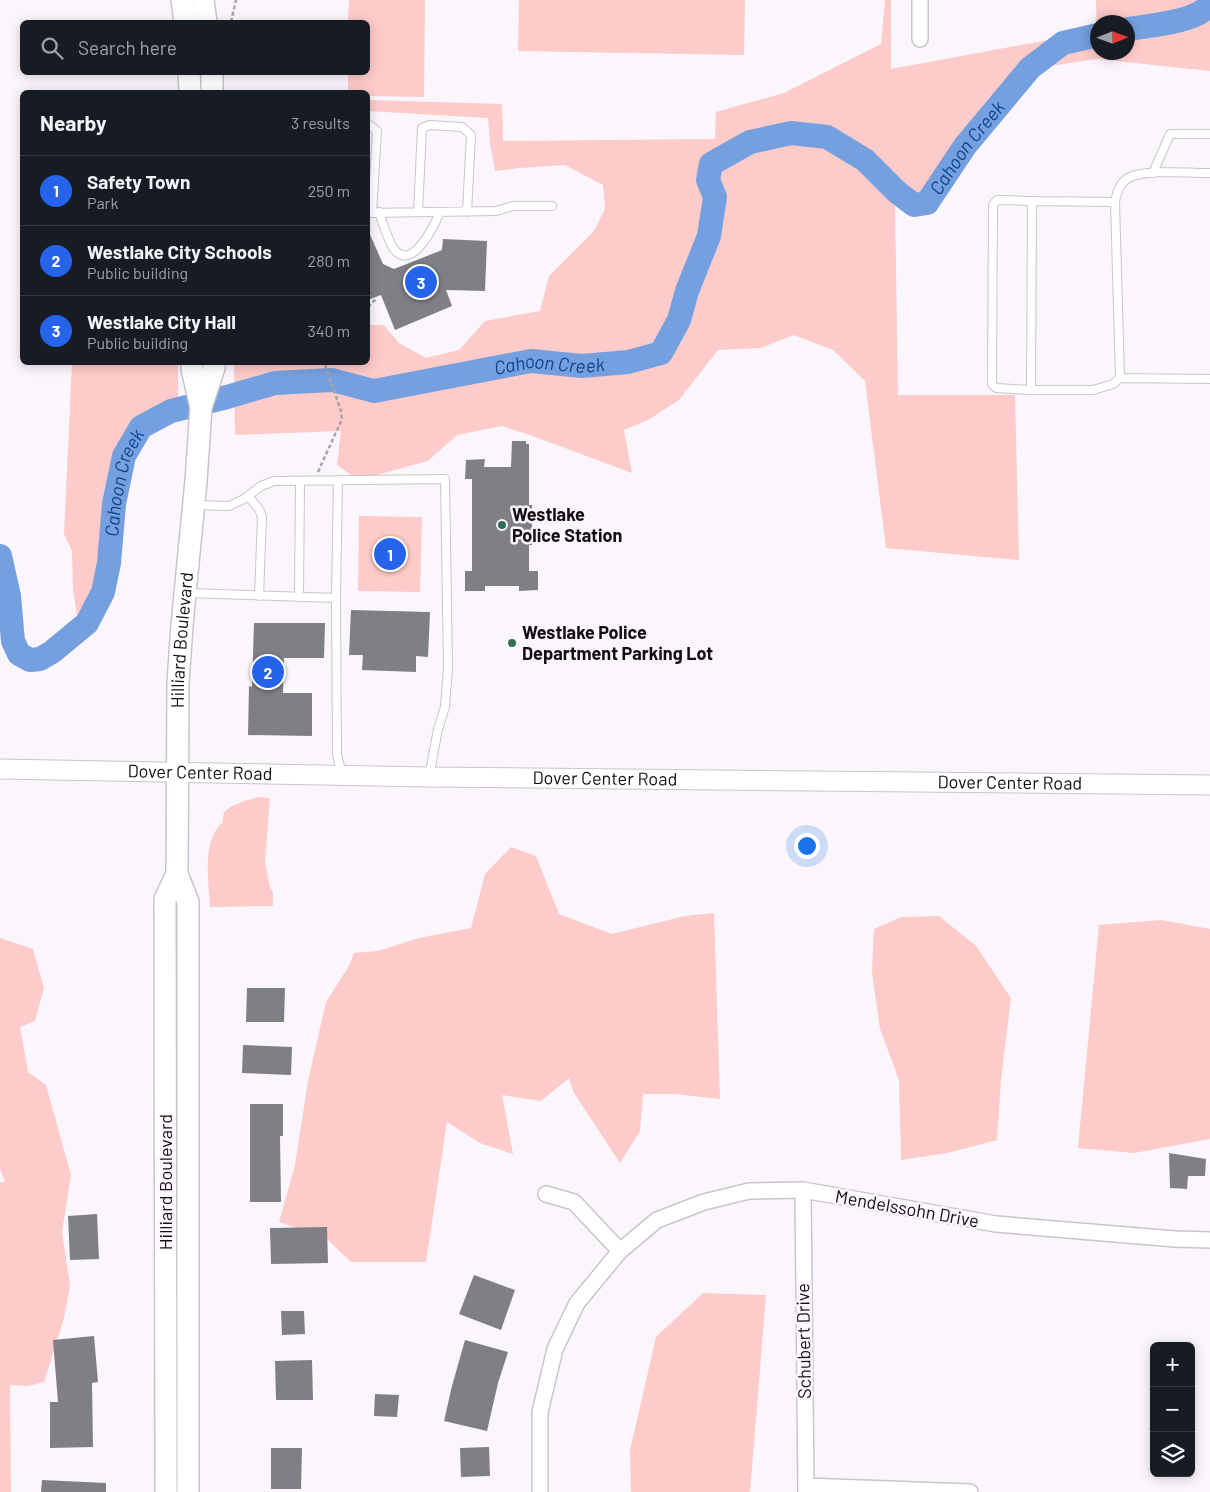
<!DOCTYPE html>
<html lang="en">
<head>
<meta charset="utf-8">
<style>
	body { margin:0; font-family:Barlow,sans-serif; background:#242831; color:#f1f3f6 }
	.controls { position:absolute; right:15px; bottom:15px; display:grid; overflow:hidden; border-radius:8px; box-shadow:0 2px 12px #0003 }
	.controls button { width:45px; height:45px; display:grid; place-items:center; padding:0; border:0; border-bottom:1px solid #363941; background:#171b24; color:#f1f3f6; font:25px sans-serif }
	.compass { position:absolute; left:1090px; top:15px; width:45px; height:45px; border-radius:50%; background:#171b24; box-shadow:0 2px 12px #0003; rotate:89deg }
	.you { position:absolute; left:806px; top:845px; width:18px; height:18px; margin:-12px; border:4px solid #fff; border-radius:50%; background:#1a73e8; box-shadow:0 0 0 8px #1a73e833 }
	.badge { display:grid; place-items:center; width:32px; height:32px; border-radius:50%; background:#2563eb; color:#fff; font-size:16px; font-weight:700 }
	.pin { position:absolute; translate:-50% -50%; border:2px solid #fff; box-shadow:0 1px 5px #0006 }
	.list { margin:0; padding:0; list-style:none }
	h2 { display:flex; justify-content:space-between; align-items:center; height:65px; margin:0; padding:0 20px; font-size:21px }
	h2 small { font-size:16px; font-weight:400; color:#9ea1a6 }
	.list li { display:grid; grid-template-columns:32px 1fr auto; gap:15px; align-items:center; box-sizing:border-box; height:70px; padding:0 20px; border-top:1px solid #363941 }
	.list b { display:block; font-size:19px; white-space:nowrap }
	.list p { margin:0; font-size:16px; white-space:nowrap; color:#9ea1a6 }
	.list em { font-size:16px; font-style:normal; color:#9ea1a6 }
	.icon { flex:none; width:28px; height:28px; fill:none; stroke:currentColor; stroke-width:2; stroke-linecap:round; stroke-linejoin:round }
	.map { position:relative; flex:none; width:1210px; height:1492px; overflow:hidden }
	.search { position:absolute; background:#171b24; box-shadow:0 2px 12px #0003; left:20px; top:20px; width:350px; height:55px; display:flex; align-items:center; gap:12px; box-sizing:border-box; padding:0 18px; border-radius:8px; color:#9ea1a6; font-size:19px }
	.panel { position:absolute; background:#171b24; box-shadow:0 2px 12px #0003; left:20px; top:90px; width:350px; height:275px; border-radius:8px }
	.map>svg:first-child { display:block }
	.green { fill:#fdcbc9; fill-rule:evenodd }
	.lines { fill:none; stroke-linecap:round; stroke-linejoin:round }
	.river { stroke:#75a0df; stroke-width:24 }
	.building { fill:#7f7f86 }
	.service-casing { stroke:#cac5cc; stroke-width:10 }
	.minor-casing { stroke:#cac5cc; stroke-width:18 }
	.tertiary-casing { stroke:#cac5cc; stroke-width:21 }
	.secondary-casing { stroke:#cac5cc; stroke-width:24 }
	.path { stroke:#a8a4a9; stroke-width:2.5; stroke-dasharray:4 2.5; stroke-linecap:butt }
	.service { stroke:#fff; stroke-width:8 }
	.minor { stroke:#fff; stroke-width:15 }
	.tertiary { stroke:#fff; stroke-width:19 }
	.secondary { stroke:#fff; stroke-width:21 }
	.poi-dot { fill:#316c55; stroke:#fbf5fc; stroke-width:2 }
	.labels { text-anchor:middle; stroke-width:5; stroke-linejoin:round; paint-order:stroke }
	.poi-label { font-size:18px; font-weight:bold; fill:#110f11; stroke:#fbf5fc; text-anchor:start }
	.street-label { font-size:18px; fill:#110f11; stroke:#fbf5fc }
	.water-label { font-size:19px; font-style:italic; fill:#0e448e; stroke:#fbf5fc }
</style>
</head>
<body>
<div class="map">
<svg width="1210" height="1492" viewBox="0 0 1210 1492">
	<rect width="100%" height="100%" fill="#fbf5fc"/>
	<path class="green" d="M349 0H425L424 97 368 96V92H348V73L368 72V22H348Z
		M519 0H745L744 55 518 51Z
		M885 0H891V69L1097 31 1096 0H1210V71L1097 59 1030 69 965 146 927 203 895 204 898 395H1015L1019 560 886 548 865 381 833 350 794 335 761 348 718 350 679 400 648 420 624 430 632 473 530 435 502 426 457 435 428 461 358 480 337 465 341 431 235 435 234 362H368V325H384L399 343 426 358 459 350 485 321 540 311 549 276 594 231 605 209 603 185 565 165 519 168 495 171 490 143 488 118 368 111V100L502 104 503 141 715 139 716 112 784 93 881 44ZM1098 22H1128V52H1098Z
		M72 363H178V400L171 411 141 427 124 456 114 504 109 563 103 592 87 623H78L73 589 72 551 64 534Z
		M359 516 422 517 420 592 358 591Z
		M259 797 270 798 265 862 270 888 273 892V906L210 907C209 881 201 841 223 822 223 821 223 815 224 813 228 805 250 799 259 797Z
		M511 847 536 856 559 914 612 934 685 916 714 913 720 1099 675 1094H643L640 1131 620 1163 574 1093 569 1078 541 1101 502 1095 513 1154 480 1143 447 1122 426 1262H351L327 1239 279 1222 295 1165 308 1081 326 1002 349 966 354 953 378 951 419 938 471 928 485 874Z
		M939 916 976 946 1011 998 1001 1080 997 1140 947 1153 901 1160 899 1080 880 1029 872 972 874 929 901 917Z
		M1161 920 1210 929V1139L1134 1153 1078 1148 1099 925Z
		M0 938 33 949 44 988 35 1021 20 1027 28 1072 46 1085 71 1175 62 1232 70 1286 64 1318 44 1382 28 1386 10 1385 11 1492H0V1182H5L0 1169Z
		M703 1293 766 1295 750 1492H631L630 1450 656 1337Z"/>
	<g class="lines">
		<g class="river">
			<path d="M1128 29C1151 25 1193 23 1210 5"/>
			<path id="s1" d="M0 556 9 596 13 641 19 654 30 660 40 659 52 652 87 623 103 592 109 563 114 504 124 456 141 427 171 411 227 397 275 383 332 380 374 391 531 361 582 366 628 362 661 353 679 320 687 291 709 236 715 197 708 180 711 164 750 142 791 133 827 137 865 160 897 192 914 205 927 203 965 146 1030 68 1063 43 1098 35"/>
		</g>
	</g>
	<path class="building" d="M368 230 383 264 394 269 442 250 443 239 487 241 485 291 446 290 452 306 395 330 381 295 368 300Z
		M512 441H526V444H529V505H532V545H529V571H538V590L519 591V586H485V591H465V571H472V479H465L466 460 485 459 484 467H511Z
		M351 610 430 612 428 657 416 656V672L362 670 363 655H349Z
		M254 623H325L324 658H284L283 693H312V736L248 735 249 686 252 687Z
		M247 988H285L284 1022H246Z
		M243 1045 292 1047 291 1075 242 1073Z
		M250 1104H283V1136H280L281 1202H250Z
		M1169 1153 1206 1159 1205 1176H1188L1187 1189 1170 1188Z
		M97 1214 99 1259 70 1260 68 1216Z
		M327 1227 328 1263 271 1264 270 1228Z
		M474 1275 515 1290 501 1330 459 1314Z
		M281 1311H304L305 1334 282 1335Z
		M94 1336 98 1382 92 1383 93 1447 50 1448V1402H58L53 1340Z
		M465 1340 508 1352 498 1383 487 1431 444 1421 452 1386Z
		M312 1360 313 1400H276L275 1361Z
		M375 1394 399 1395 397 1417 374 1416Z
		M489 1447 490 1476 461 1477 460 1448Z
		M271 1448H302L301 1489H271Z
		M42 1480 106 1483V1492H41Z"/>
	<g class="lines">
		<defs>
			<path id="service" d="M368 124 377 131 372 213
				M1153 173 1170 134H1210
				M1032 201 1115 202
				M379 212C382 221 389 243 394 249 412 273 435 224 440 212
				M418 212 422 128 430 125 462 127 471 135 467 212
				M368 213 496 211 513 206H552
				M1120 378 1115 202C1117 192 1119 184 1128 178 1145 169 1190 173 1210 173
				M1031 390 1032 201 997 200 993 205 992 384 996 388 1031 390H1093L1113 384 1120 378 1210 379
				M248 496 259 509 262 517 259 596
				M195 505 229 506 244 499 261 486 274 481 445 479 448 667 445 707 438 729 429 777
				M187 593 336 598 338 480
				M299 597 300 481
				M336 598 337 754 342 775"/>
			<path id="minor" d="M920 39V0
				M803 1190 806 1492
				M546 1194 574 1202 620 1251
				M806 1486 970 1492
				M540 1492V1412L555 1349 577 1303 620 1251 657 1220 704 1202 749 1191 803 1190 996 1224 1175 1239 1210 1240"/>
			<g id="tertiary">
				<path id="s2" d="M0 769 429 777 1210 785"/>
			</g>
			<g id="secondary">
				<path d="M182 0 185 22"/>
				<path d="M203 0 206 22"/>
				<path d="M189 72 190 92"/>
				<path d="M212 72V92"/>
				<path d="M192 362V369L201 407"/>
				<path d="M166 1492 165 899 177 874"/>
				<path id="s3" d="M188 1492V902L177 874 178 683 182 625 196 481 201 407 214 368V362"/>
			</g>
		</defs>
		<use href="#service" class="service-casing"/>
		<use href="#minor" class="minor-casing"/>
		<use href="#tertiary" class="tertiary-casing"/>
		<use href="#secondary" class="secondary-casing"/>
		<path class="path" d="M231 22 236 0
			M368 307 377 298
			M318 472 342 419 341 411 324 362"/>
		<use href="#service" class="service"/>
		<use href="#minor" class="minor"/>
		<use href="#tertiary" class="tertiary"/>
		<use href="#secondary" class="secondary"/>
	</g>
	<g class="poi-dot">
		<circle cx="502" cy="525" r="5"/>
		<circle cx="512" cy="643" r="5"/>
	</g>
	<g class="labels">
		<g class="poi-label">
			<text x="512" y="521">Westlake<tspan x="512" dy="21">Police Station</tspan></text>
			<text x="522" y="639">Westlake Police<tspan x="522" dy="21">Department Parking Lot</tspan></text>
		</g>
		<g class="street-label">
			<text dy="6" stroke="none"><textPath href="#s3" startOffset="854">Hilliard Boulevard</textPath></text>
			<text dy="6" stroke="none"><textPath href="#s2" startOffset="200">Dover Center Road</textPath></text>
			<text dy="6" stroke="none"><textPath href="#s2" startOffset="605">Dover Center Road</textPath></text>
			<text dy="6" stroke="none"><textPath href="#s2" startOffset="1010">Dover Center Road</textPath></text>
			<text transform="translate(166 1182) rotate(-90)" y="6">Hilliard Boulevard</text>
			<text transform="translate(907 1209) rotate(10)" y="6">Mendelssohn Drive</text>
			<text transform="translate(804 1341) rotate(-91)" y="6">Schubert Drive</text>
		</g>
		<g class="water-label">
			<text dy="7" stroke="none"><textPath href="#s1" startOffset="1439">Cahoon Creek</textPath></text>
			<text dy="7" stroke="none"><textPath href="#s1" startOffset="809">Cahoon Creek</textPath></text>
			<text dy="7" stroke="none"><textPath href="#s1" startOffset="329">Cahoon Creek</textPath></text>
		</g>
	</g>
</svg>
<div class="controls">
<button>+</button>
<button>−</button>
<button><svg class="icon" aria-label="layers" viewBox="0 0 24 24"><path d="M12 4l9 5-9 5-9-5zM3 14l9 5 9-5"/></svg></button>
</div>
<svg class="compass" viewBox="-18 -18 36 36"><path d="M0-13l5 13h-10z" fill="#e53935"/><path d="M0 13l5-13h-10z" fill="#9ea1a6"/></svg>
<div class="you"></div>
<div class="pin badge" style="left:390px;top:554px">1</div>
<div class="pin badge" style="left:268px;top:672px">2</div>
<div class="pin badge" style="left:421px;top:282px">3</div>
<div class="search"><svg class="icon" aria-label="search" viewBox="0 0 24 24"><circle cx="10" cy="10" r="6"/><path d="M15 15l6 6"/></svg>Search here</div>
<section class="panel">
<h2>Nearby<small>3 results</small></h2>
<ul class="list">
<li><span class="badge">1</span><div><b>Safety Town</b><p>Park</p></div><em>250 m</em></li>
<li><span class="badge">2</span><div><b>Westlake City Schools</b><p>Public building</p></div><em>280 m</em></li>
<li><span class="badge">3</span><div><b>Westlake City Hall</b><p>Public building</p></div><em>340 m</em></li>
</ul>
</section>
</div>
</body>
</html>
